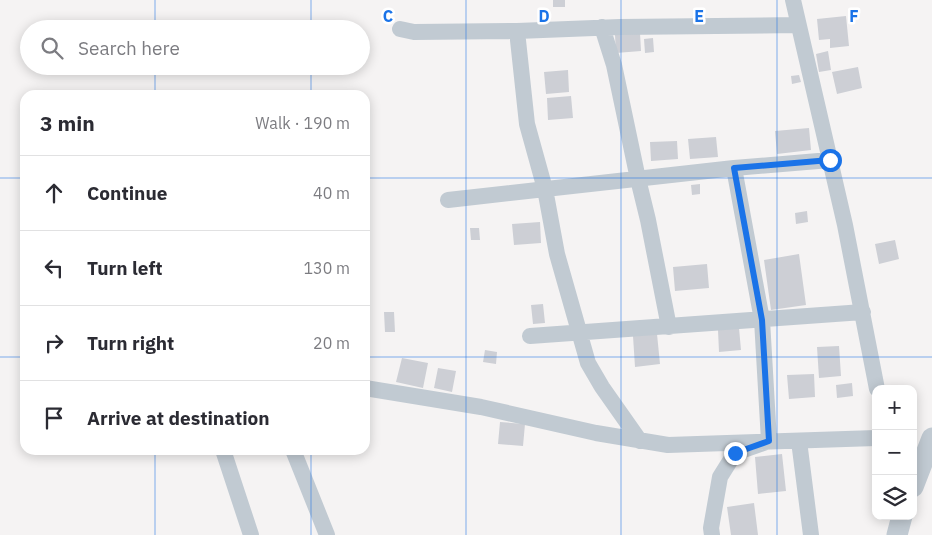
<!DOCTYPE html>
<html lang="en">
<head>
<meta charset="utf-8">
<style>
	body { margin:0; font-family:"IBM Plex Sans",sans-serif; background:#f7f7f7; color:#2b2b33 }
	.controls { position:absolute; right:15px; bottom:15px; display:grid; overflow:hidden; border-radius:10px; box-shadow:0 2px 12px #0003 }
	.controls button { width:45px; height:45px; display:grid; place-items:center; padding:0; border:0; border-bottom:1px solid #e1e1e2; background:#fff; color:#2b2b33; font:25px sans-serif }
	.stop { position:absolute; width:15px; height:15px; margin:-11px; border:4px solid #1a73e8; border-radius:50%; background:#fff }
	.stop.end { background:#1a73e8; border-color:#fff; box-shadow:0 1px 5px #0008 }
	.list { margin:0; padding:0; list-style:none }
	h2 { display:flex; justify-content:space-between; align-items:center; height:65px; margin:0; padding:0 20px; font-size:21px }
	h2 small { font-size:16px; font-weight:400; color:#7c7c81 }
	.list li { display:grid; grid-template-columns:32px 1fr auto; gap:15px; align-items:center; box-sizing:border-box; height:75px; padding:0 20px; border-top:1px solid #e1e1e2 }
	.list b { display:block; font-size:19px; white-space:nowrap }
	.list em { font-size:16px; font-style:normal; color:#7c7c81 }
	.icon { flex:none; width:28px; height:28px; fill:none; stroke:currentColor; stroke-width:2; stroke-linecap:round; stroke-linejoin:round }
	.map { position:relative; flex:none; width:932px; height:535px; overflow:hidden }
	.search { position:absolute; background:#fff; box-shadow:0 2px 12px #0003; left:20px; top:20px; width:350px; height:55px; display:flex; align-items:center; gap:12px; box-sizing:border-box; padding:0 18px; border-radius:28px; color:#7c7c81; font-size:19px }
	.panel { position:absolute; background:#fff; box-shadow:0 2px 12px #0003; left:20px; top:90px; width:350px; height:365px; border-radius:15px }
	.map>svg:first-child { display:block }
	.building { fill:#cdcfd5 }
	.lines { fill:none; stroke-linecap:round; stroke-linejoin:round }
	.minor { stroke:#c1cad2; stroke-width:16 }
	.tertiary { stroke:#c1cad2; stroke-width:21 }
	.route { stroke:#1a73e8; stroke-width:6 }
	.grid { fill:none; stroke:#1a73e8; stroke-width:1; stroke-opacity:0.55 }
	.grid-label { font-size:16px; text-anchor:middle; font-weight:bold; fill:#1a73e8; stroke:#fff; stroke-width:5; stroke-linejoin:round; paint-order:stroke }
</style>
</head>
<body>
<div class="map">
<svg width="932" height="535" viewBox="0 0 932 535">
	<rect width="100%" height="100%" fill="#f5f3f3"/>
	<path class="building" d="M553 0H565V7H553Z
		M846 16 849 46 830 48V39L819 40 817 19Z
		M300 21 301 29H289L288 23Z
		M640 33 641 51 616 53 615 35Z
		M653 38 654 52 645 53 644 39Z
		M828 51 831 70 819 72 816 54Z
		M858 67 862 88 837 94 832 72Z
		M568 70 569 92 546 94 544 72Z
		M799 75 801 82 792 84 791 76Z
		M571 96 573 118 548 120 547 98Z
		M809 128 811 150 777 154 775 131Z
		M716 137 718 157 690 159 688 139Z
		M677 141 678 159 651 161 650 142Z
		M700 184V194L692 195 691 185Z
		M807 211 808 222 796 224 795 213Z
		M540 222 541 243 514 245 512 224Z
		M470 228H479L480 240H471Z
		M895 240 899 259 879 264 875 244Z
		M799 254 806 305 771 310 764 260Z
		M707 264 709 288 675 291 673 267Z
		M25 290V315H24L20 291Z
		M543 304 545 323 533 324 531 305Z
		M384 312H394L395 332H385Z
		M739 328 741 350 719 352 718 330Z
		M657 334 660 364 635 367 633 336Z
		M839 346 841 376 819 378 817 347Z
		M485 350 497 352 496 364 483 362Z
		M402 358 428 363 423 388 396 382Z
		M438 368 456 371 452 392 434 388Z
		M814 374 815 397 789 399 787 375Z
		M852 383 853 396 837 398 836 385Z
		M500 422 525 424 523 446 498 444Z
		M782 454 786 491 758 494 755 457Z
		M754 503 758 535H731L727 507Z"/>
	<g class="lines">
		<path class="minor" d="M793 0 845 225 877 389
			M602 27 614 65 638 179 648 220 669 327
			M400 29 414 32 517 31 620 27 798 25
			M517 31 527 124 545 189 557 254 588 363 602 387 640 441
			M448 200 734 168 830 160
			M530 336 863 312
			M365 388 481 407 596 433 668 445 876 438
			M799 441 811 535
			M223 450 251 535
			M293 450 327 535
			M712 535 711 528 720 477 735 453 769 441 762 320 734 168"/>
		<path class="tertiary" d="M913 487 932 438
			M897 535 902 516"/>
	</g>
	<g class="lines">
		<path class="route" d="M735 453 769 441 762 320 734 168 830 160"/>
	</g>
	<path class="grid" d="M155 0V29M311 0V29M466 0V535M621 0V535M777 0V535M155 66V95M311 66V95M0 178H25M365 178H932M0 357H25M365 357H932M155 450V535M311 450V535"/>
	<g class="grid-label">
		<text x="388" y="22">C</text>
		<text x="544" y="22">D</text>
		<text x="699" y="22">E</text>
		<text x="854" y="22">F</text>
	</g>
</svg>
<div class="controls">
<button>+</button>
<button>−</button>
<button><svg class="icon" aria-label="layers" viewBox="0 0 24 24"><path d="M12 4l9 5-9 5-9-5zM3 14l9 5 9-5"/></svg></button>
</div>
<div class="stop" style="left:830px;top:160px"></div>
<div class="stop end" style="left:735px;top:453px"></div>
<div class="search"><svg class="icon" aria-label="search" viewBox="0 0 24 24"><circle cx="10" cy="10" r="6"/><path d="M15 15l6 6"/></svg>Search here</div>
<section class="panel">
<h2>3 min<small>Walk · 190 m</small></h2>
<ul class="list">
<li><svg class="icon" aria-label="ahead" viewBox="0 0 24 24"><path d="M12 20V5M6 11l6-6 6 6"/></svg><div><b>Continue</b></div><em>40 m</em></li>
<li><svg class="icon" aria-label="left" viewBox="0 0 24 24"><path d="M17 20v-9H6M10 6l-5 5 5 5"/></svg><div><b>Turn left</b></div><em>130 m</em></li>
<li><svg class="icon" aria-label="right" viewBox="0 0 24 24"><path d="M7 20v-9h11M14 6l5 5-5 5"/></svg><div><b>Turn right</b></div><em>20 m</em></li>
<li><svg class="icon" aria-label="arrive" viewBox="0 0 24 24"><path d="M6 21V4h12l-3 4 3 4H6"/></svg><div><b>Arrive at destination</b></div></li>
</ul>
</section>
</div>
</body>
</html>
